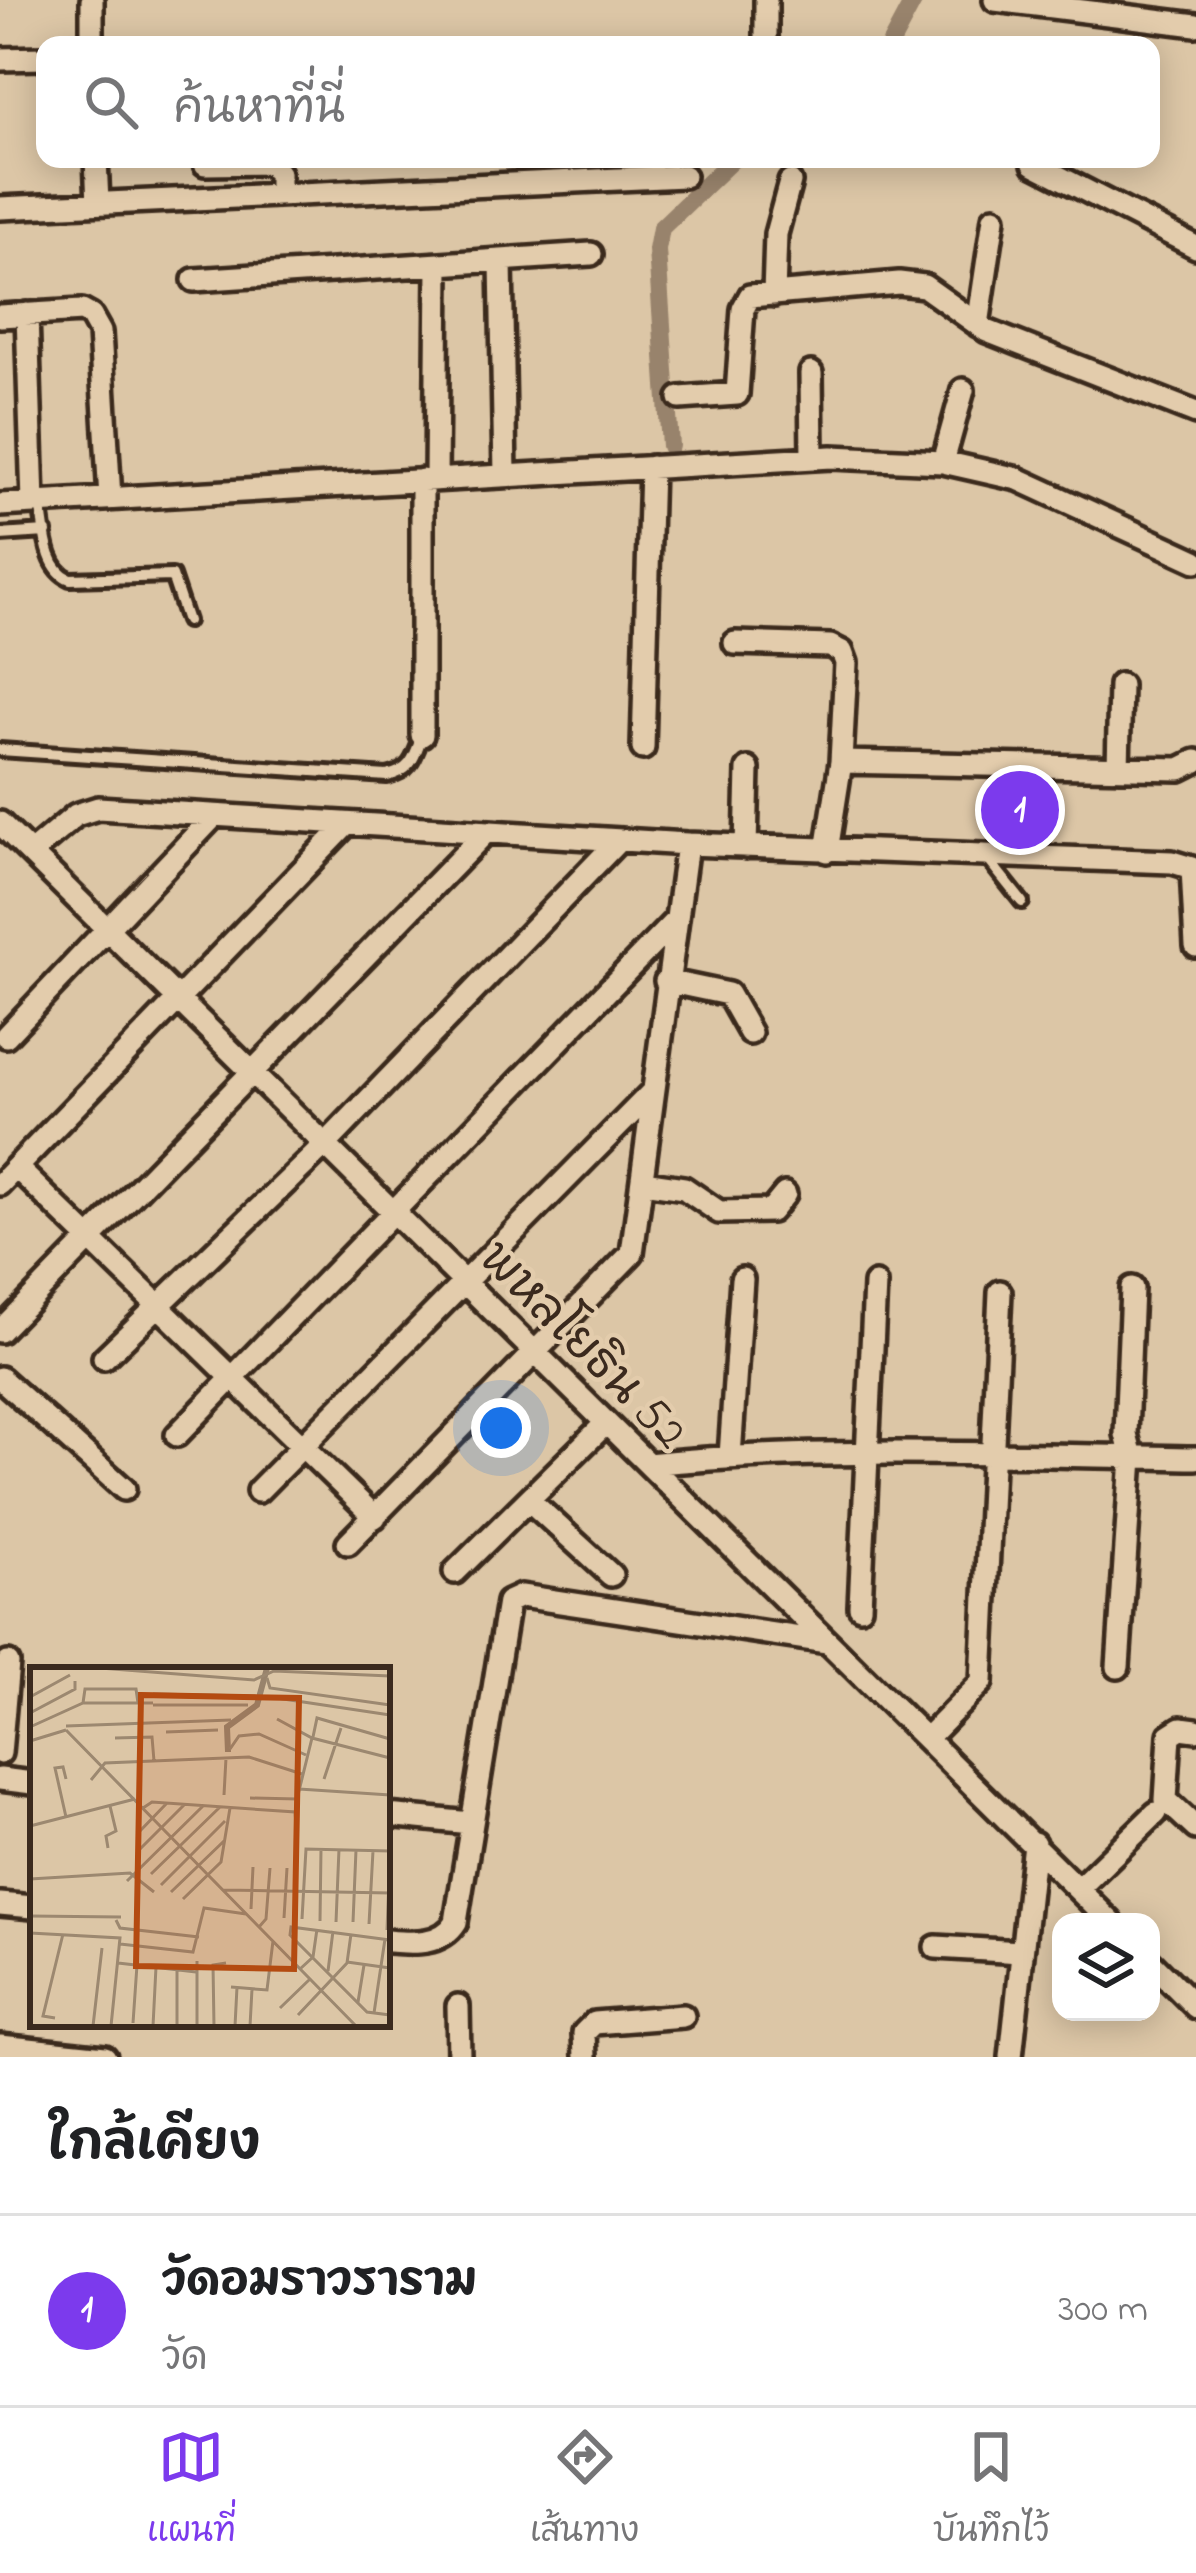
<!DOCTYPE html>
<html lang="th">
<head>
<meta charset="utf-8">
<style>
	body { margin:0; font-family:"Indie Flower","Playpen Sans Thai",sans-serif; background:#f2f2f2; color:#202124 }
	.controls { position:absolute; right:36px; bottom:36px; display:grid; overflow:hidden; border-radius:24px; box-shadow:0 6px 30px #0003 }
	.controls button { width:108px; height:108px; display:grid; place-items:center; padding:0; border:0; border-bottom:3px solid #e0e0e0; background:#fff; color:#202124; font:60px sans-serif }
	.you { position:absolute; left:501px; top:1428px; width:42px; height:42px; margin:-30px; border:9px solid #fff; border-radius:50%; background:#1a73e8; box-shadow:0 0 0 18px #1a73e833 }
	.badge { display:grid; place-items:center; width:78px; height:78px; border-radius:50%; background:#7c3aed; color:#fff; font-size:39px; font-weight:700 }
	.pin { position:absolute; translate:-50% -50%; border:6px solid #fff; box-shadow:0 3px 12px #0006 }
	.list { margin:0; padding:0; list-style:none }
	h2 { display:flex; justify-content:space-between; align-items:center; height:156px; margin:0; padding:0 48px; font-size:51px }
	h2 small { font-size:39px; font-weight:400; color:#757577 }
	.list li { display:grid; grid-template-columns:78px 1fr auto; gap:36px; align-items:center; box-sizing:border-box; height:192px; padding:0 48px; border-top:3px solid #e0e0e0 }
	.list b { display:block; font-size:45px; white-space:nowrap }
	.list p { margin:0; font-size:39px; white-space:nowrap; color:#757577 }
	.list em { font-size:39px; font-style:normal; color:#757577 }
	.icon { flex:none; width:66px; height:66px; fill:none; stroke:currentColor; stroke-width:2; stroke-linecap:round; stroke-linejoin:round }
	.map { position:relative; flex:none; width:1196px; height:2057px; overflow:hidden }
	.search { position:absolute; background:#fff; box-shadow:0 6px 30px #0003; left:36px; right:36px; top:36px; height:132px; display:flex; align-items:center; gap:30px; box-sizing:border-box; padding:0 42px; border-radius:24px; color:#757577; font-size:45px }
	.sheet { height:348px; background:#fff }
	nav { display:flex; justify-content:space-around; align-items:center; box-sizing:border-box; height:168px; border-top:3px solid #e0e0e0; background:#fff; font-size:33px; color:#757577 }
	nav a { display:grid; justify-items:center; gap:6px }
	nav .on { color:#7c3aed }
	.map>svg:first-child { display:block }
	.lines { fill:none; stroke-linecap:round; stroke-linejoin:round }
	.canal { stroke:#98836c; stroke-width:18 }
	.service-casing { stroke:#3b2a1e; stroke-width:20 }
	.minor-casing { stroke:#3b2a1e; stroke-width:30 }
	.service { stroke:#e3ccac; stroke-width:10 }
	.minor { stroke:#e3ccac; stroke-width:21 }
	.labels { text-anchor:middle; stroke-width:9; stroke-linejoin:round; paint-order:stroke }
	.street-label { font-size:48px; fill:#3b2a1e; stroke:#e3ccac }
	.inset-river { fill:none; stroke:#98836c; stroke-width:6 }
	.inset-road { fill:none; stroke:#9c8870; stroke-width:3 }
	.view { fill:#b44b11; fill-opacity:0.15; stroke:#b44b11; stroke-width:6 }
	.inset-edge { fill:none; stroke:#3b2a1e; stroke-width:6 }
</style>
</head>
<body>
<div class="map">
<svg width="1196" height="2057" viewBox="0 0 1196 2057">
	<rect width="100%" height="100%" fill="#dcc6a6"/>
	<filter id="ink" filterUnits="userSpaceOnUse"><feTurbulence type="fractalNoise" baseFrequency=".00833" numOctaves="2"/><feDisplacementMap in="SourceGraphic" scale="24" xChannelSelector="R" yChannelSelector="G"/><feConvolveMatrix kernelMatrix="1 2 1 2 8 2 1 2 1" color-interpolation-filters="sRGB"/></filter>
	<g filter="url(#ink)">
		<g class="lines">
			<path class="canal" d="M890 45 914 0
				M670 446 657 250 661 228 733 159"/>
			<defs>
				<path id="service" d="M40 503C45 528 44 568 70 579L172 576 187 621
					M0 535 46 532
					M0 750 387 776C411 771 414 758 422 736
					M987 858 1022 902"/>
				<path id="minor" d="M995 0 1196 25
					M92 45V0
					M766 45V0
					M0 59 45 58
					M96 159 98 203
					M205 164 269 163 279 173V194
					M1034 164 1196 247
					M0 208 684 176
					M501 262 505 475
					M194 280 591 254
					M774 295 776 234 790 182
					M27 314 33 503
					M0 316 82 311 91 316 100 332 110 498
					M978 325 994 218
					M811 373 812 458
					M680 398 737 394 743 309 750 296 899 283 924 286 987 331 1196 413
					M943 462 963 390
					M436 479 438 266
					M422 480V735
					M0 505 832 457 943 462 1018 479 1196 561
					M735 643 830 646 842 652 846 663 841 762 827 851
					M643 748 651 467
					M841 762 1180 769 1196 761
					M1118 768 1120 685
					M0 823 1111 1922
					M746 847 748 769
					M31 853 76 815 98 808 687 844 1172 862 1192 868 1196 946
					M666 981 728 994 750 1033
					M6 1036 214 816
					M17 1168 375 1517
					M643 1182 684 1188 719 1212 771 1211 785 1194
					M0 1184 346 825
					M0 1331 485 833
					M104 1358 325 1145 619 840
					M0 1378 124 1489
					M177 1435 673 923
					M730 1456 742 1279
					M648 1464C830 1446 1013 1455 1196 1458
					M258 1491 651 1093
					M530 1501 611 1575
					M348 1543 632 1253 687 844
					M455 1572 606 1423
					M860 1607 875 1284
					M1118 1667 1132 1457 1126 1434 1132 1288
					M1196 1730 1181 1728 1170 1735 1166 1800 1196 1828
					M926 1739 982 1682 1000 1292
					M0 1753 8 1663
					M0 1779 33 1783
					M387 1815 471 1823
					M1078 1889 1156 1813
					M0 1904 33 1907
					M387 1941C412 1943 441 1946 456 1922L508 1602 521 1596 827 1642
					M936 1947 1021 1952
					M1151 1962 1196 2007
					M458 2006 459 2057
					M0 2046 105 2057
					M585 2057 584 2033 594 2023 683 2016
					M1011 2057 1034 1843"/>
			</defs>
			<use href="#service" class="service-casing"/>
			<use href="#minor" class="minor-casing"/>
			<use href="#service" class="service"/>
			<use href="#minor" class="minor"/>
		</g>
	</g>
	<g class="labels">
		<g class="street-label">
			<text transform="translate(585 1343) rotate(45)" y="17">พหลโยธิน 52</text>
		</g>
	</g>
	<g transform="translate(30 1667)">
		<rect width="360" height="360" fill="#dcc6a6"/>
		<path class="inset-river" d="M198 85 197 60 227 38 237 1"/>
		<path class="inset-road" d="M70 1 224 13 244 4 360 9M237 11 240 21 360 38M123 27 226 29M0 30 40 8M240 30 360 48M53 36 55 22H106L108 36M123 38H218M0 46 45 22V14M247 52 282 71 360 91M36 59 201 53M0 60 53 36H123M36 63 326 359M136 65 188 63M283 70 287 51 360 72M85 71 122 70 124 94M0 74 36 63M200 82 209 69 229 67 276 88M294 112 311 61M61 113 75 96 219 90 272 107M269 122 360 128M194 128 196 91M220 131 267 132 282 71M113 141 122 135 265 145 267 171M36 150 25 101 33 100 36 112M0 159 105 132M109 165 137 136M78 181 76 169 86 164 80 139M107 185 154 138M121 207 190 140M0 212 100 206 124 225M97 214 173 139M131 218 195 154M193 223 360 226M141 225 194 174M153 232 191 195 200 141M221 242 223 200M0 249 91 250M254 251 257 201M272 252 276 182 360 184M86 253 90 261 169 270M290 254 291 182M306 255 309 182M323 255 326 183M339 257 343 184M229 260 236 252 240 201M357 263 360 186M0 266 90 271 81 359M360 273 261 260 260 268 337 345 360 348M90 277 163 285 174 241 216 247M167 294V359M317 295 360 301M88 296 166 305M270 302 283 290 287 262M298 304 303 264M201 320 237 323 243 274M328 335 334 298M250 341 280 312M344 346 355 272M268 348 317 296 321 267M25 351 13 349 33 267M103 356 107 298M63 359 72 281M123 359 126 300M147 359V303M184 359 183 298 196 296M205 359 207 320M220 359 222 322"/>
		<path class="view" d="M111 28 269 31 264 302 106 299Z"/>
		<rect width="360" height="360" class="inset-edge"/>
	</g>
</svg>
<div class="controls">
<button><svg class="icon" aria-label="layers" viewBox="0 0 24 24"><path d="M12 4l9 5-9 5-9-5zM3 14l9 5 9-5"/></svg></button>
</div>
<div class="you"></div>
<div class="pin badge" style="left:1020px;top:810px">1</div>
<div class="search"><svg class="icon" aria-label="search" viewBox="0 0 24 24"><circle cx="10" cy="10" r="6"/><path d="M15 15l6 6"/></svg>ค้นหาที่นี่</div>
</div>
<section class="sheet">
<h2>ใกล้เคียง<small></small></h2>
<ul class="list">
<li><span class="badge">1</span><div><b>วัดอมราวราราม</b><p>วัด</p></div><em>300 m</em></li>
</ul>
</section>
<nav>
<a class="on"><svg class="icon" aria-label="map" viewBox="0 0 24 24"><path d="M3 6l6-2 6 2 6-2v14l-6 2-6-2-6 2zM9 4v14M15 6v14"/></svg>แผนที่</a>
<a><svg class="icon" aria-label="directions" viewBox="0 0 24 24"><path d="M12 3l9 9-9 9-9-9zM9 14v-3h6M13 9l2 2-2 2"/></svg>เส้นทาง</a>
<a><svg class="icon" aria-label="saved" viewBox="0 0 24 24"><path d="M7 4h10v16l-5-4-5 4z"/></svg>บันทึกไว้</a>
</nav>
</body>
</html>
